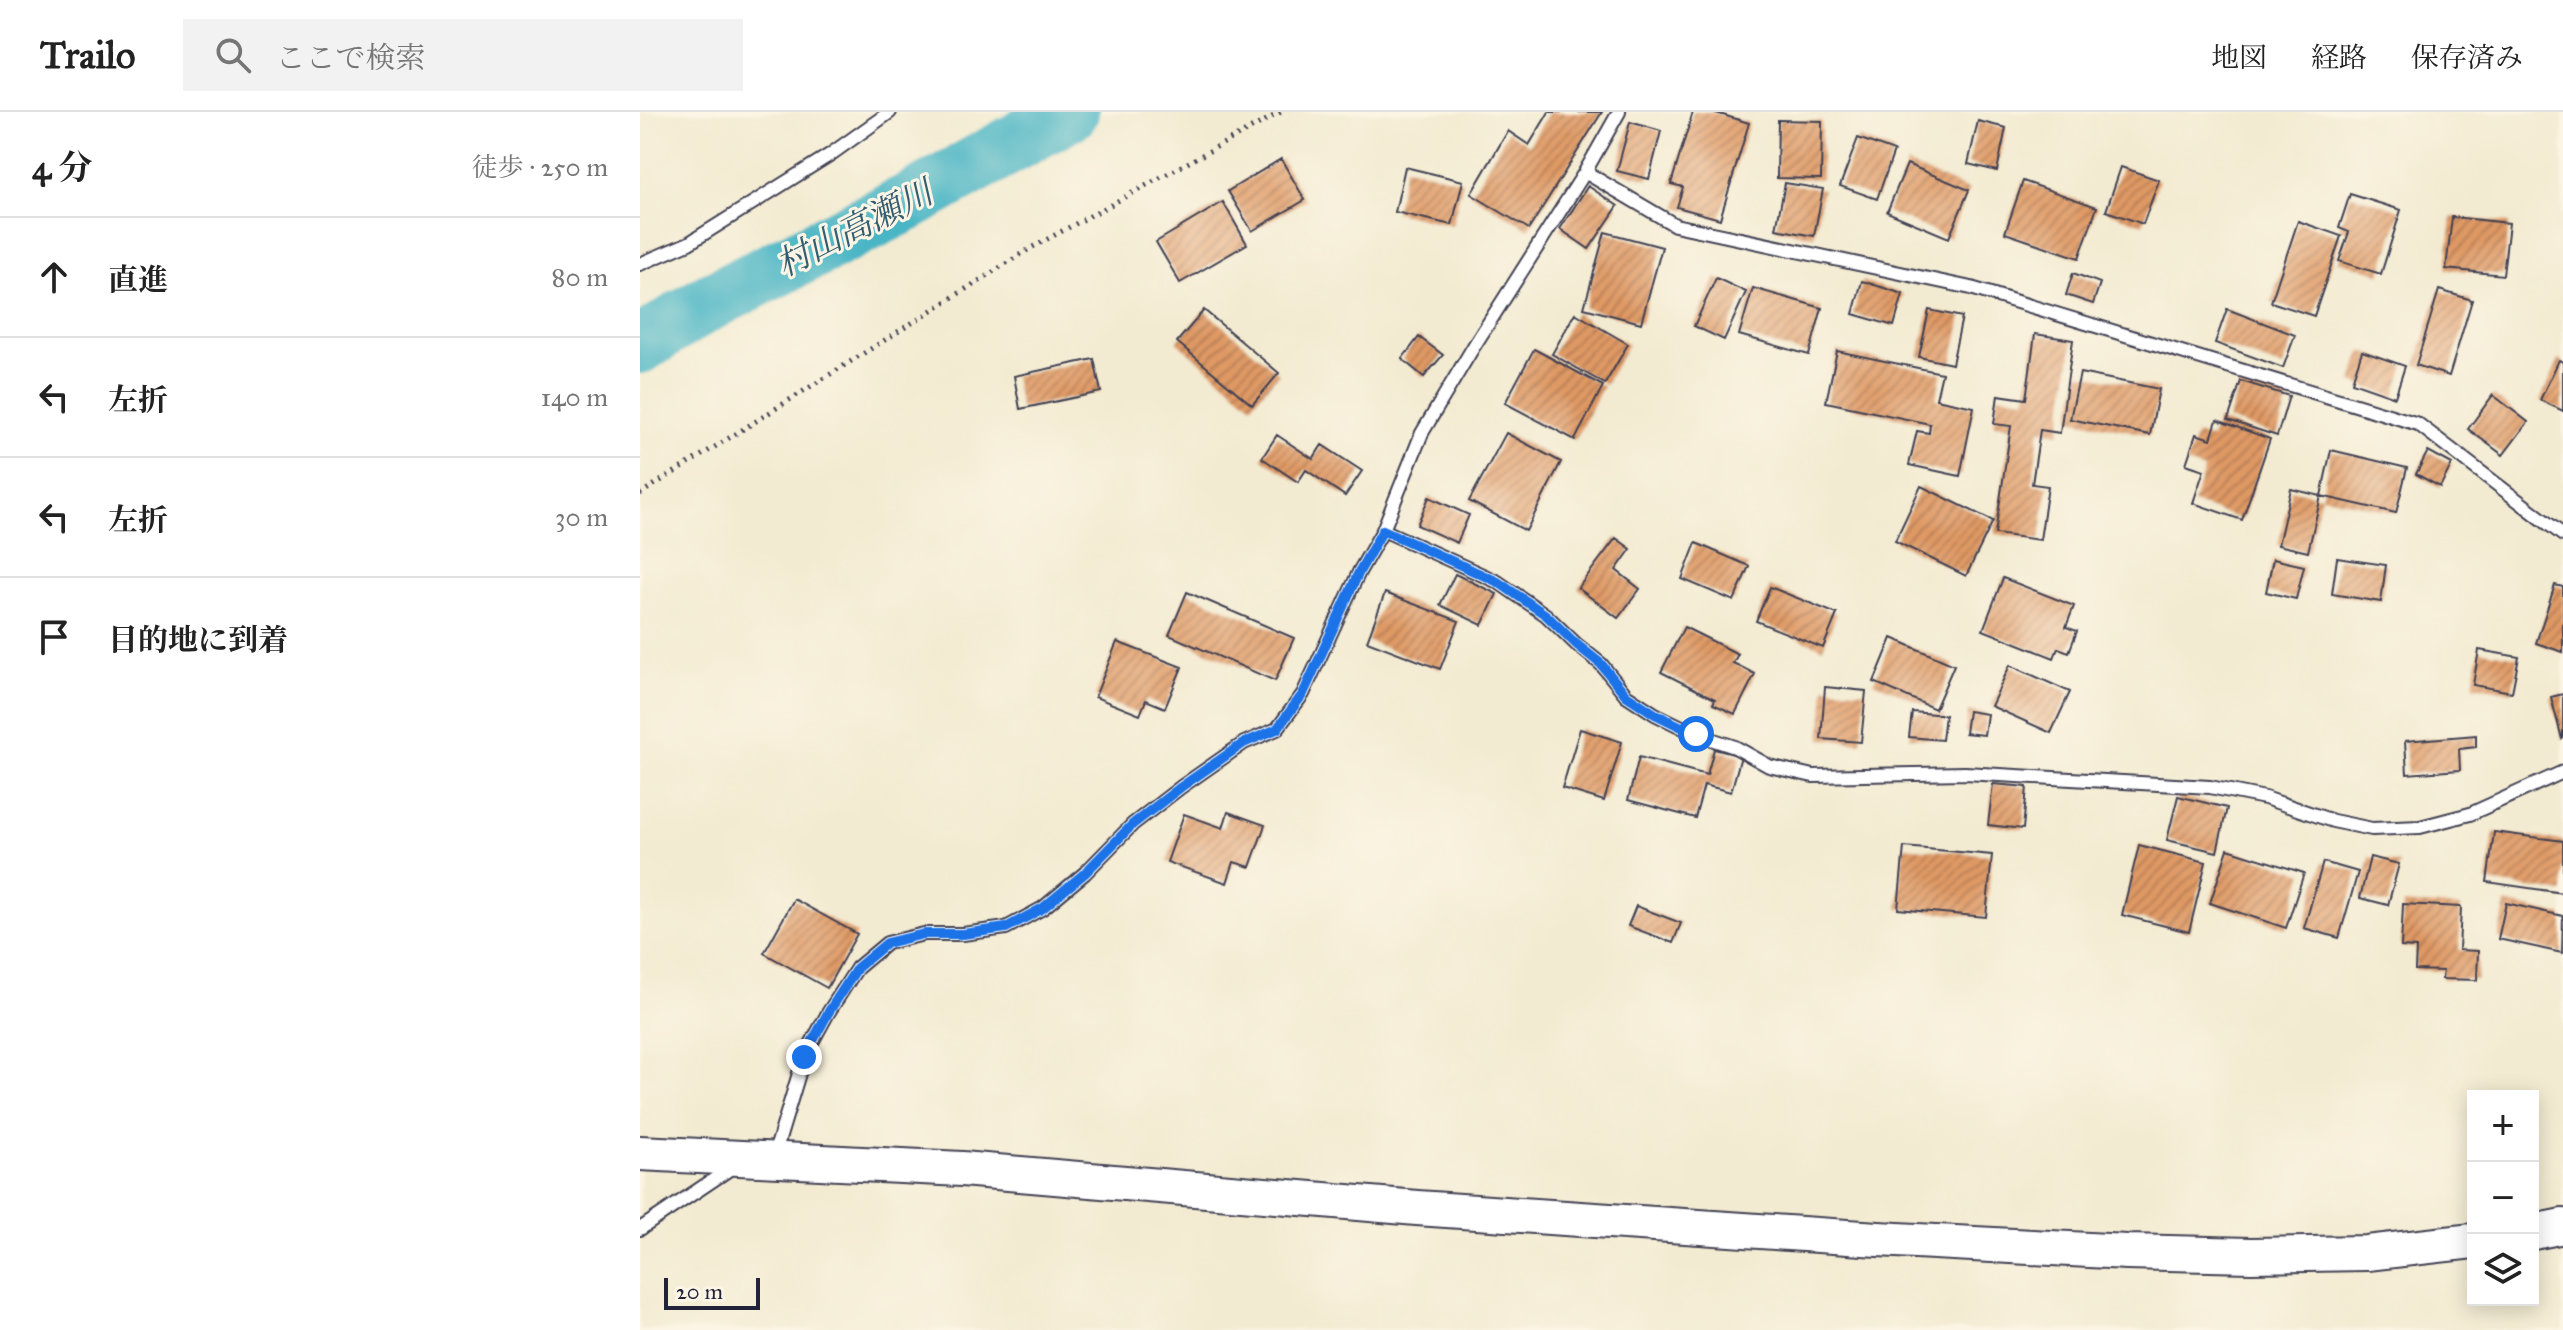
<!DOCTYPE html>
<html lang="ja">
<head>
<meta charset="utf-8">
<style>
	body { margin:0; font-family:"IM FELL Great Primer","Noto Serif JP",serif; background:#f2f2f2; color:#222 }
	.controls { position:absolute; right:24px; bottom:24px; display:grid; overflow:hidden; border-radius:0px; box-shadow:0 4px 20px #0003 }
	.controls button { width:72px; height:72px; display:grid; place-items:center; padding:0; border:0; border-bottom:2px solid #e0e0e0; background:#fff; color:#222; font:40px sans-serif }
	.scale { position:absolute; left:24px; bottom:20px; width:96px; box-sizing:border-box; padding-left:8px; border:4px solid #22223b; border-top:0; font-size:22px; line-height:28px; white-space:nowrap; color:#22223b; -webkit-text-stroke:6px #fcf5e5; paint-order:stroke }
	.stop { position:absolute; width:24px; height:24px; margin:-18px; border:6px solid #1a73e8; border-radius:50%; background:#fff }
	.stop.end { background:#1a73e8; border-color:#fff; box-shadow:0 2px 8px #0008 }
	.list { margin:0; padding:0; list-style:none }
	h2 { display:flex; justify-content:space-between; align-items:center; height:104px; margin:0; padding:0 32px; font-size:34px }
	h2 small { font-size:26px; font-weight:400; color:#767676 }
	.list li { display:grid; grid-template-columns:52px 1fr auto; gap:24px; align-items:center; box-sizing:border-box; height:120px; padding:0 32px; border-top:2px solid #e0e0e0 }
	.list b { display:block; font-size:30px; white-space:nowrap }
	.list em { font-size:26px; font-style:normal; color:#767676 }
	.icon { flex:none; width:44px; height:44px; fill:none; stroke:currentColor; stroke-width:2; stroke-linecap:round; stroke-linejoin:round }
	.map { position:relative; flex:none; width:1923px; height:1218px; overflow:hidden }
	header { display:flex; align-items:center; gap:48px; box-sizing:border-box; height:112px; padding:0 40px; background:#fff; border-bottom:2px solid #e0e0e0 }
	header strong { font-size:38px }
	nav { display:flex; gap:44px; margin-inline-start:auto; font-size:28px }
	.search { width:560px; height:72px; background:#f2f2f2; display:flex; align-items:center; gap:20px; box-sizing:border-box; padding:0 28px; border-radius:0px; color:#767676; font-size:30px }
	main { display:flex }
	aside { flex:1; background:#fff }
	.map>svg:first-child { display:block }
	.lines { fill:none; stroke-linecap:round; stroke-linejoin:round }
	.river { stroke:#49b5c5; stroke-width:58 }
	.building { fill:url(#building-hatch) }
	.lane-casing { stroke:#414052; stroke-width:16 }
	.secondary-casing { stroke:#414052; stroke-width:38 }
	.path { stroke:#414052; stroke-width:5; stroke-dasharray:2 6; stroke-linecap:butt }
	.lane { stroke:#fff; stroke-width:12 }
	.secondary { stroke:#fff; stroke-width:34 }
	.route { stroke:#1a73e8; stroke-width:10 }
	.labels { text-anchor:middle; stroke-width:6; stroke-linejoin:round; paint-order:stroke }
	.water-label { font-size:34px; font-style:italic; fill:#325d72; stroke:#fcf5e5 }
</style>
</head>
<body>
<header>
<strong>Trailo</strong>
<div class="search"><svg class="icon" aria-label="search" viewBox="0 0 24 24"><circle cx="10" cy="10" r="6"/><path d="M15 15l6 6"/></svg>ここで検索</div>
<nav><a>地図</a><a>経路</a><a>保存済み</a></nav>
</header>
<main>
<aside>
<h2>4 分<small>徒歩 · 250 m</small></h2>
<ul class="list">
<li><svg class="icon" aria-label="ahead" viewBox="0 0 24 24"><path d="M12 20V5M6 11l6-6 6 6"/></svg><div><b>直進</b></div><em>80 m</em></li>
<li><svg class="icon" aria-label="left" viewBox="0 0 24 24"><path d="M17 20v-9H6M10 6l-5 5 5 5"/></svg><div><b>左折</b></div><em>140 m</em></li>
<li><svg class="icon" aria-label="left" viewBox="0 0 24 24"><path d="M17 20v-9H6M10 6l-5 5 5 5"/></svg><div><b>左折</b></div><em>30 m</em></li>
<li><svg class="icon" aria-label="arrive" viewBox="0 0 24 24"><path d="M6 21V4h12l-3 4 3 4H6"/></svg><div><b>目的地に到着</b></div></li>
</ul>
</aside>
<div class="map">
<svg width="1923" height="1218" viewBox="0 0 1923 1218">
	<defs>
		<pattern id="building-hatch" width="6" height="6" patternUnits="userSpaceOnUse" patternTransform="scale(2)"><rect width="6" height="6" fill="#df9964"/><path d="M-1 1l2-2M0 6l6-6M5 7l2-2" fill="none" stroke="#b47c54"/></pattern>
	</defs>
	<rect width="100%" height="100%" fill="#fcf5e5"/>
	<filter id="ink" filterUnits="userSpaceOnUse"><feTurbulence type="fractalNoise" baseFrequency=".0125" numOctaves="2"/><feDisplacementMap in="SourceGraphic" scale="16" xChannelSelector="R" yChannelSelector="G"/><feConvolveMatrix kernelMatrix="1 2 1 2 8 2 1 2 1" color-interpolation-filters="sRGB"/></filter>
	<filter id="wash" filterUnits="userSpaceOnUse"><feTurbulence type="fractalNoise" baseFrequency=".006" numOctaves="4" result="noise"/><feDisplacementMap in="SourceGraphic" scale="32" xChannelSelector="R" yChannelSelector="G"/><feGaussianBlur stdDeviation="1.8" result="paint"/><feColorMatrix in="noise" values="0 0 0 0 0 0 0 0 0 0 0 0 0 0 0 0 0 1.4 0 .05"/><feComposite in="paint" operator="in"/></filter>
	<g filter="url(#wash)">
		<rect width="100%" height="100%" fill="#f3ebd1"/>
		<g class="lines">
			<path class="river" d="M0 233 64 193 269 90 430 0"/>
		</g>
		<g id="blocks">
			<path class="building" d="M909 0H962L889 117 831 82 868 19 889 33Z
				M1053 0H1073L1109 11 1080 107 1037 95 1043 75 1031 72Z
				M1138 8 1182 9 1181 67 1137 66Z
				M1338 9 1366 16 1357 59 1328 52Z
				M990 10 1021 19 1009 67 977 59Z
				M1218 26 1254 39 1237 87 1200 74Z
				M641 47 665 88 612 119 588 79Z
				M1267 52 1329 78 1309 126 1247 100Z
				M765 55 823 69 812 113 755 100Z
				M1481 55 1519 68 1503 112 1466 99Z
				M1383 69 1457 95 1439 146 1365 121Z
				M1145 71 1183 77 1174 124 1136 117Z
				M948 74 978 94 949 137 920 117Z
				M1710 82 1761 98 1741 162 1699 149 1709 120 1699 116Z
				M583 90 607 132 540 171 516 130Z
				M1812 105 1869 111 1863 163 1806 157Z
				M1658 109 1701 124 1674 204 1631 190Z
				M965 120 1022 135 1001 211 944 196Z
				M1433 161 1460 171 1453 192 1426 183Z
				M1076 166 1106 180 1084 228 1054 214Z
				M1222 169 1263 182 1254 214 1213 202Z
				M1113 176 1182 196 1169 243 1099 223Z
				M1799 178 1832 188 1809 264 1776 253Z
				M1587 197 1655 223 1643 256 1575 231Z
				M564 198 639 261 612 293 537 230Z
				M1289 198 1322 205 1312 252 1279 245Z
				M935 201 988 232 965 272 912 242Z
				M1395 222 1433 228 1420 321 1400 318 1392 372 1408 374 1400 428 1355 422 1371 314 1354 312 1358 283 1386 287Z
				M779 225 803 243 784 265 762 247Z
				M894 237 963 274 935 328 865 291Z
				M1197 239 1302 261 1296 287 1334 295 1320 364 1269 353 1277 319 1289 321 1290 312 1186 290Z
				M1722 239 1765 254 1755 285 1712 270Z
				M454 247 461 280 380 297 374 264Z
				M1919 248 1923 250V299L1900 288Z
				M1440 261 1519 277 1510 323 1430 307Z
				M1601 269 1649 284 1637 324 1588 308Z
				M1853 283 1888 310 1863 343 1828 317Z
				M1577 308 1630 327 1602 408 1553 391 1564 358 1546 352 1556 322 1571 327Z
				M866 321 921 350 886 419 829 389Z
				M637 323 673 347 682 333 722 359 705 384 666 358 658 370 622 346Z
				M1691 338 1767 356 1756 401 1681 384Z
				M1788 339 1812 352 1800 375 1776 362Z
				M1281 374 1353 409 1326 464 1255 429Z
				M1651 377 1681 384 1668 440 1638 433Z
				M789 385 829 403 817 431 777 413Z
				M976 426 991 437 976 458 1000 477 978 506 938 476Z
				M1056 431 1109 454 1094 489 1042 467Z
				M1697 446 1746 453 1741 490 1692 482Z
				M1633 447 1664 454 1656 487 1626 480Z
				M815 462 857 482 842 513 800 493Z
				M1363 466 1434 494 1426 515 1437 519 1429 540 1418 536 1414 546 1343 518Z
				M1915 473 1923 475V540L1896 531Z
				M1130 475 1197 502 1183 536 1116 509Z
				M547 480 654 526 635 569 529 523Z
				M745 481 819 509 800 557 727 529Z
				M1044 515 1098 542 1093 551 1115 562 1095 602 1073 592 1075 587 1021 560Z
				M1252 526 1314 553 1295 597 1234 570Z
				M477 530 542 555 525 596 506 588 500 603 455 585Z
				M1839 538 1879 545 1872 580 1833 573Z
				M1370 553 1430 580 1411 621 1351 594Z
				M1185 575 1226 579 1221 630 1181 627Z
				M1923 582V626L1922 627 1911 585Z
				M1328 599 1347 602 1344 623 1325 621Z
				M1272 600 1305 603 1302 628 1269 625Z
				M940 617 982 630 964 689 922 676Z
				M1836 623V635L1819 637 1820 658 1767 662 1765 629Z
				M1074 637 1101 644 1091 680 1064 673 1055 706 988 688 999 645 1067 663Z
				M1353 672 1387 675 1383 717 1348 713Z
				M1538 684 1587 696 1577 740 1527 728Z
				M588 700 625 713 610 755 594 750 587 771 527 750 544 702 583 716Z
				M1854 720 1923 729V781L1847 770Z
				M1499 733 1566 750 1549 820 1482 803Z
				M1264 735 1352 743 1346 805 1258 797Z
				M1588 737 1664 761 1646 816 1570 791Z
				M1730 745 1759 752 1748 793 1720 786Z
				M1683 750 1718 760 1699 826 1664 816Z
				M154 787 217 822 187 876 124 841Z
				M1866 791 1923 804 1922 841 1858 827Z
				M1763 792 1821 795 1819 838 1838 839 1837 868 1802 867 1803 859 1775 858 1776 836 1761 835Z
				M996 794 1041 811 1033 831 988 814Z"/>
		</g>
	</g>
	<g filter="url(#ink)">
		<use href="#blocks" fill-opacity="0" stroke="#414052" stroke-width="2"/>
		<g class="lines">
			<defs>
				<path id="lane" d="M945 60 1035 113 1331 176 1778 312 1923 423
					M0 152 49 131 191 42 250 0
					M743 418 858 470 906 503 936 532 961 552 986 583 1015 602 1056 622 1095 635 1129 654 1173 664 1325 661 1570 675 1625 686 1693 709 1732 717 1780 715 1830 702 1923 660
					M134 1044 164 945 188 901 217 856 247 831 284 822H323L366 816 403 796 445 761 493 712 541 675 604 631 637 617 663 582 719 460 743 418 782 321 834 234 945 60 979 0
					M0 1117 94 1054"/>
				<path id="secondary" d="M0 1041 322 1057 777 1096 1238 1127 1487 1140 1611 1143 1727 1141 1833 1129
					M1893 1120 1923 1114"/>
			</defs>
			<use href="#lane" class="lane-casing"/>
			<use href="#secondary" class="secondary-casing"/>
			<path class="path" d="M0 382 391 136 641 0"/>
			<use href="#lane" class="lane"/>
			<use href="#secondary" class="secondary"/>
		</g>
	</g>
	<g class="lines" filter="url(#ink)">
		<path class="route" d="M164 945 188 901 217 856 247 831 284 822H323L366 816 403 796 445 761 493 712 541 675 604 631 637 617 663 582 719 460 743 418 858 470 906 503 936 532 961 552 986 583 1015 602 1056 622"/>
	</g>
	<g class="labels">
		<g class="water-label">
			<text transform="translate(214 116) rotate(-27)" y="12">村山高瀬川</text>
		</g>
	</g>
</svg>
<div class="controls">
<button>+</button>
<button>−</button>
<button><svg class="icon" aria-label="layers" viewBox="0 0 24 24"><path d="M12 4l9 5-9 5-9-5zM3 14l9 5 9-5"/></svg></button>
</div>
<div class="scale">20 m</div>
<div class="stop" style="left:1056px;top:622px"></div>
<div class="stop end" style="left:164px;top:945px"></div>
</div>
</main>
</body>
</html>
